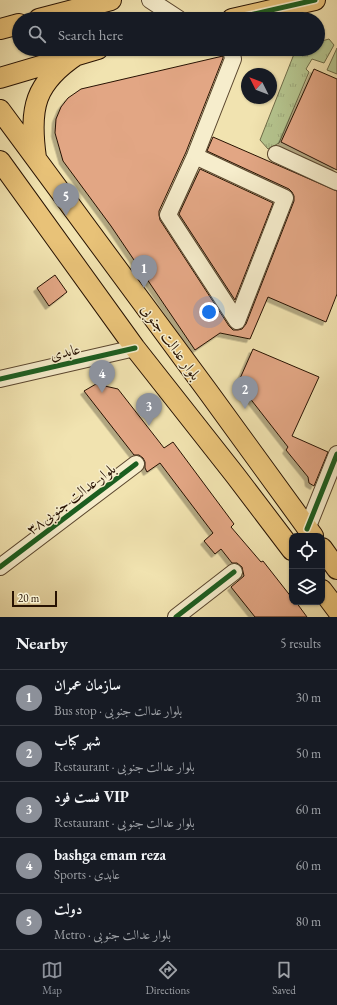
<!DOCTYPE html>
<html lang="en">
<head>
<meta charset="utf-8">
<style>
	body { margin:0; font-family:"EB Garamond",Amiri,serif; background:#242831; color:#f1f3f6 }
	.controls { position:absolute; right:12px; bottom:12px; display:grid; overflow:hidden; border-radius:8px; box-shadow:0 1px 3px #0004 }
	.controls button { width:36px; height:36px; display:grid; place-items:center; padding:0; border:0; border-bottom:1px solid #363941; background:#171b24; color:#f1f3f6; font:20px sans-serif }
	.compass { position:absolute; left:241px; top:68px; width:36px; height:36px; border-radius:50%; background:#171b24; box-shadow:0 1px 3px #0004; rotate:312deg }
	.scale { position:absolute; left:12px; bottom:10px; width:45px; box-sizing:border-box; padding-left:4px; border:2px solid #271202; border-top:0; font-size:11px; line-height:14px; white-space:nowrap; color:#271202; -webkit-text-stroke:3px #f6edcc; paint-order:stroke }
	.you { position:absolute; left:209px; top:312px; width:14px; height:14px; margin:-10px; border:3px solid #fff; border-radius:50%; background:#1a73e8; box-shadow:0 0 0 6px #1a73e833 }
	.badge { display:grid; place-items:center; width:26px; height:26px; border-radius:50%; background:#8c9099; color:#fff; font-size:13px; font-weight:700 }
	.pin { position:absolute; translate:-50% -33px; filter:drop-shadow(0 1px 2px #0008) }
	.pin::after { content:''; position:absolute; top:21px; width:14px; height:12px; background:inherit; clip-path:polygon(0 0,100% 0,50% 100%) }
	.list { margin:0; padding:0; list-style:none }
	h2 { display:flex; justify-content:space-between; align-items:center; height:52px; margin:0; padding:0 16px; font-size:17px }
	h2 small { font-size:13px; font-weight:400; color:#9ea1a6 }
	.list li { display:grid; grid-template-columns:26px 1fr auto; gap:12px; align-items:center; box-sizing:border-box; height:56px; padding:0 16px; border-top:1px solid #363941 }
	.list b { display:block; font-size:15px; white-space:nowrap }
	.list p { margin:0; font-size:13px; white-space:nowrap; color:#9ea1a6 }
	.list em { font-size:13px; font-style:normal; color:#9ea1a6 }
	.icon { flex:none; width:22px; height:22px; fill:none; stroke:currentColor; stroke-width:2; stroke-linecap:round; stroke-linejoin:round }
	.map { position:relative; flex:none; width:337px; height:617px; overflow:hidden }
	.search { position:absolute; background:#171b24; box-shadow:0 1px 3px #0004; left:12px; right:12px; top:12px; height:44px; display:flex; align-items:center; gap:10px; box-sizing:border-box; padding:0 14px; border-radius:22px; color:#9ea1a6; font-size:15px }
	.sheet { height:332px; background:#171b24 }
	nav { display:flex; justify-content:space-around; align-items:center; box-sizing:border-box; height:56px; border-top:1px solid #363941; background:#171b24; font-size:11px; color:#9ea1a6 }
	nav a { display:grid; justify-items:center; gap:2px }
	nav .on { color:#8c9099 }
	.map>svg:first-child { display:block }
	.grass { fill:url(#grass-tufts); stroke:#6e6c48 }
	.building { fill:#e2a684; stroke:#271202; filter:url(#shadow) }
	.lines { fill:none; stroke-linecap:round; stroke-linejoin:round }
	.minor-casing { stroke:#5a462e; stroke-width:18 }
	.major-casing { stroke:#271202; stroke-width:22 }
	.minor { stroke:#f6edcc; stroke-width:16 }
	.major { stroke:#e8c278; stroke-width:20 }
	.cycleway-casing { stroke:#f6edcc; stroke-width:8 }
	.cycleway { stroke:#1b5e20; stroke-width:5 }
	.labels { text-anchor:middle; stroke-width:3; stroke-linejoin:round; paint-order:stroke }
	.street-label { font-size:15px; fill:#271202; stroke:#f6edcc }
</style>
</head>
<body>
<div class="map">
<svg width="337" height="617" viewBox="0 0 337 617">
	<defs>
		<pattern id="grass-tufts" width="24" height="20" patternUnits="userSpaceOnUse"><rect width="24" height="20" fill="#b5c58f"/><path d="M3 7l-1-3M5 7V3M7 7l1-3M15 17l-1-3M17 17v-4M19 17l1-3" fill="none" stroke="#9ca87a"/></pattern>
		<filter id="shadow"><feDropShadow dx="-3.5" dy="3.5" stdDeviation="0" flood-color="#0004"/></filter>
	</defs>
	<rect width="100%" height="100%" fill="#f1e3b0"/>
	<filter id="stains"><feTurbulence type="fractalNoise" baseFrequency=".005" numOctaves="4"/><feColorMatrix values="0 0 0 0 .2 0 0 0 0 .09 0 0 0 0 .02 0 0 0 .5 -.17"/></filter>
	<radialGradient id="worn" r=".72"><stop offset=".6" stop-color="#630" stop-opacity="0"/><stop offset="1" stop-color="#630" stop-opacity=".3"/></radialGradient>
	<path class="grass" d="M329 39 334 45 324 63 312 59 306 69 309 72 279 143 268 149 260 140 296 49H318V42Z
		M337 48V74L327 70Z"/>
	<path class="building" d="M223 56V58L186 152 159 211V215L160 220 229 326 233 330H238L242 329 246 324 294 201V196L292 192 289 189 207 151 213 137 337 191V294L326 322 268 297 250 339 220 333 195 350 111 226 63 161 55 133 56 119 61 107 68 98 81 89Z
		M314 69 337 79V170L281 142Z
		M200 169 273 203 235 300 179 214Z
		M55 275 67 292 49 306 37 288Z
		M253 349 319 377 292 436 328 452 314 486 309 483 308 477 286 450 288 447 238 383Z
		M96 384 118 389 164 448 173 442 234 524 231 527 261 562 263 561 292 598V602H296L307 617H255L231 587 244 576 242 567 237 563H232L221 549 215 554 204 541 213 533 160 463 147 472 145 468V462L143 458 139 455H134L84 391Z"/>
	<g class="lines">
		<defs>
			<path id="minor" d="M150 0 179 19
				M276 154 337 182
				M195 156 285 198 237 321 168 215 195 156 233 59 231 49
				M0 379 135 348
				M307 529 337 454
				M0 567 136 464
				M176 617 234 572"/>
			<path id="major" d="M39 19 111 0
				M232 19 315 0
				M0 29 19 24
				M0 78 98 49
				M0 110 209 393 313 536
				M36 158C29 108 34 83 78 54
				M0 161 135 348 235 475 292 550
				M322 548 337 569
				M322 590 337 610"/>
		</defs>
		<use href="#minor" class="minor-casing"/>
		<use href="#major" class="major-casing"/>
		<use href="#minor" class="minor"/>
		<use href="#major" class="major"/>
		<defs>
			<path id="cycleway" d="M232 19 315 0
				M0 379 135 348
				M307 529 337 454
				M0 567 136 464
				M176 617 234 572"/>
		</defs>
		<use href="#cycleway" class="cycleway-casing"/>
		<use href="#cycleway" class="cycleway"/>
	</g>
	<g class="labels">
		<g class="street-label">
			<text transform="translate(171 342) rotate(54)" y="5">بلوار عدالت جنوبی</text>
			<text transform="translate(65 352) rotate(-13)" y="5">عابدی</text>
			<text transform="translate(71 499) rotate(-37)" y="5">بلوار عدالت جنوبی۳۸</text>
		</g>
	</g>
	<rect width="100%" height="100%" filter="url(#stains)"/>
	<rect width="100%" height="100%" fill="url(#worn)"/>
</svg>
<div class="controls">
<button><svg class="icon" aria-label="locate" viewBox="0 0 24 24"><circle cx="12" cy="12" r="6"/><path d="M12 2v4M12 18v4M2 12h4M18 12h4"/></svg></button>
<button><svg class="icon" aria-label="layers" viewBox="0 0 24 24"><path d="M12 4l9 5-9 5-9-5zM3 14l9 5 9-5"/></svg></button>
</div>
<svg class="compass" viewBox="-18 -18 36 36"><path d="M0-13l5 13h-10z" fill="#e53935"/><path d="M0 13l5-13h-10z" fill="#9ea1a6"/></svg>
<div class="scale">20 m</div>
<div class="you"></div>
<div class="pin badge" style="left:144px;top:288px">1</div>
<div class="pin badge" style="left:245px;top:409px">2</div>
<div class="pin badge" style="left:149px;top:426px">3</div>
<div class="pin badge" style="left:102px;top:393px">4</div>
<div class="pin badge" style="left:66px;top:216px">5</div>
<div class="search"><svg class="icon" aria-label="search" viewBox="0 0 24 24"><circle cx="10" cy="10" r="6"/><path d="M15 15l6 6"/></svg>Search here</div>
</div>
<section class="sheet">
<h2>Nearby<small>5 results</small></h2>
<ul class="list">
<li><span class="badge">1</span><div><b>سازمان عمران</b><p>Bus stop · بلوار عدالت جنوبی</p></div><em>30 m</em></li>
<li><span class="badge">2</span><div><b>شهر کباب</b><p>Restaurant · بلوار عدالت جنوبی</p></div><em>50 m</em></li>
<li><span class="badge">3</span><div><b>فست فود VIP</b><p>Restaurant · بلوار عدالت جنوبی</p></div><em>60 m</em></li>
<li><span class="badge">4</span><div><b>bashga emam reza</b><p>Sports · عابدی</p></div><em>60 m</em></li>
<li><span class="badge">5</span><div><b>دولت</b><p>Metro · بلوار عدالت جنوبی</p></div><em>80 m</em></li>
</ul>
</section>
<nav>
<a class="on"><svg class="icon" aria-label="map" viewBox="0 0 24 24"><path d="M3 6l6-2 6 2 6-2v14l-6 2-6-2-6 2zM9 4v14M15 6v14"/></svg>Map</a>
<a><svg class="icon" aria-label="directions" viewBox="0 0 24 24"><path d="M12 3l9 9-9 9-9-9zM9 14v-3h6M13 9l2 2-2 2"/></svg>Directions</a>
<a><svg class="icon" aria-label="saved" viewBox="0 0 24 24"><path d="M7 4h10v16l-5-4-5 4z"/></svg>Saved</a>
</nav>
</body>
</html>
